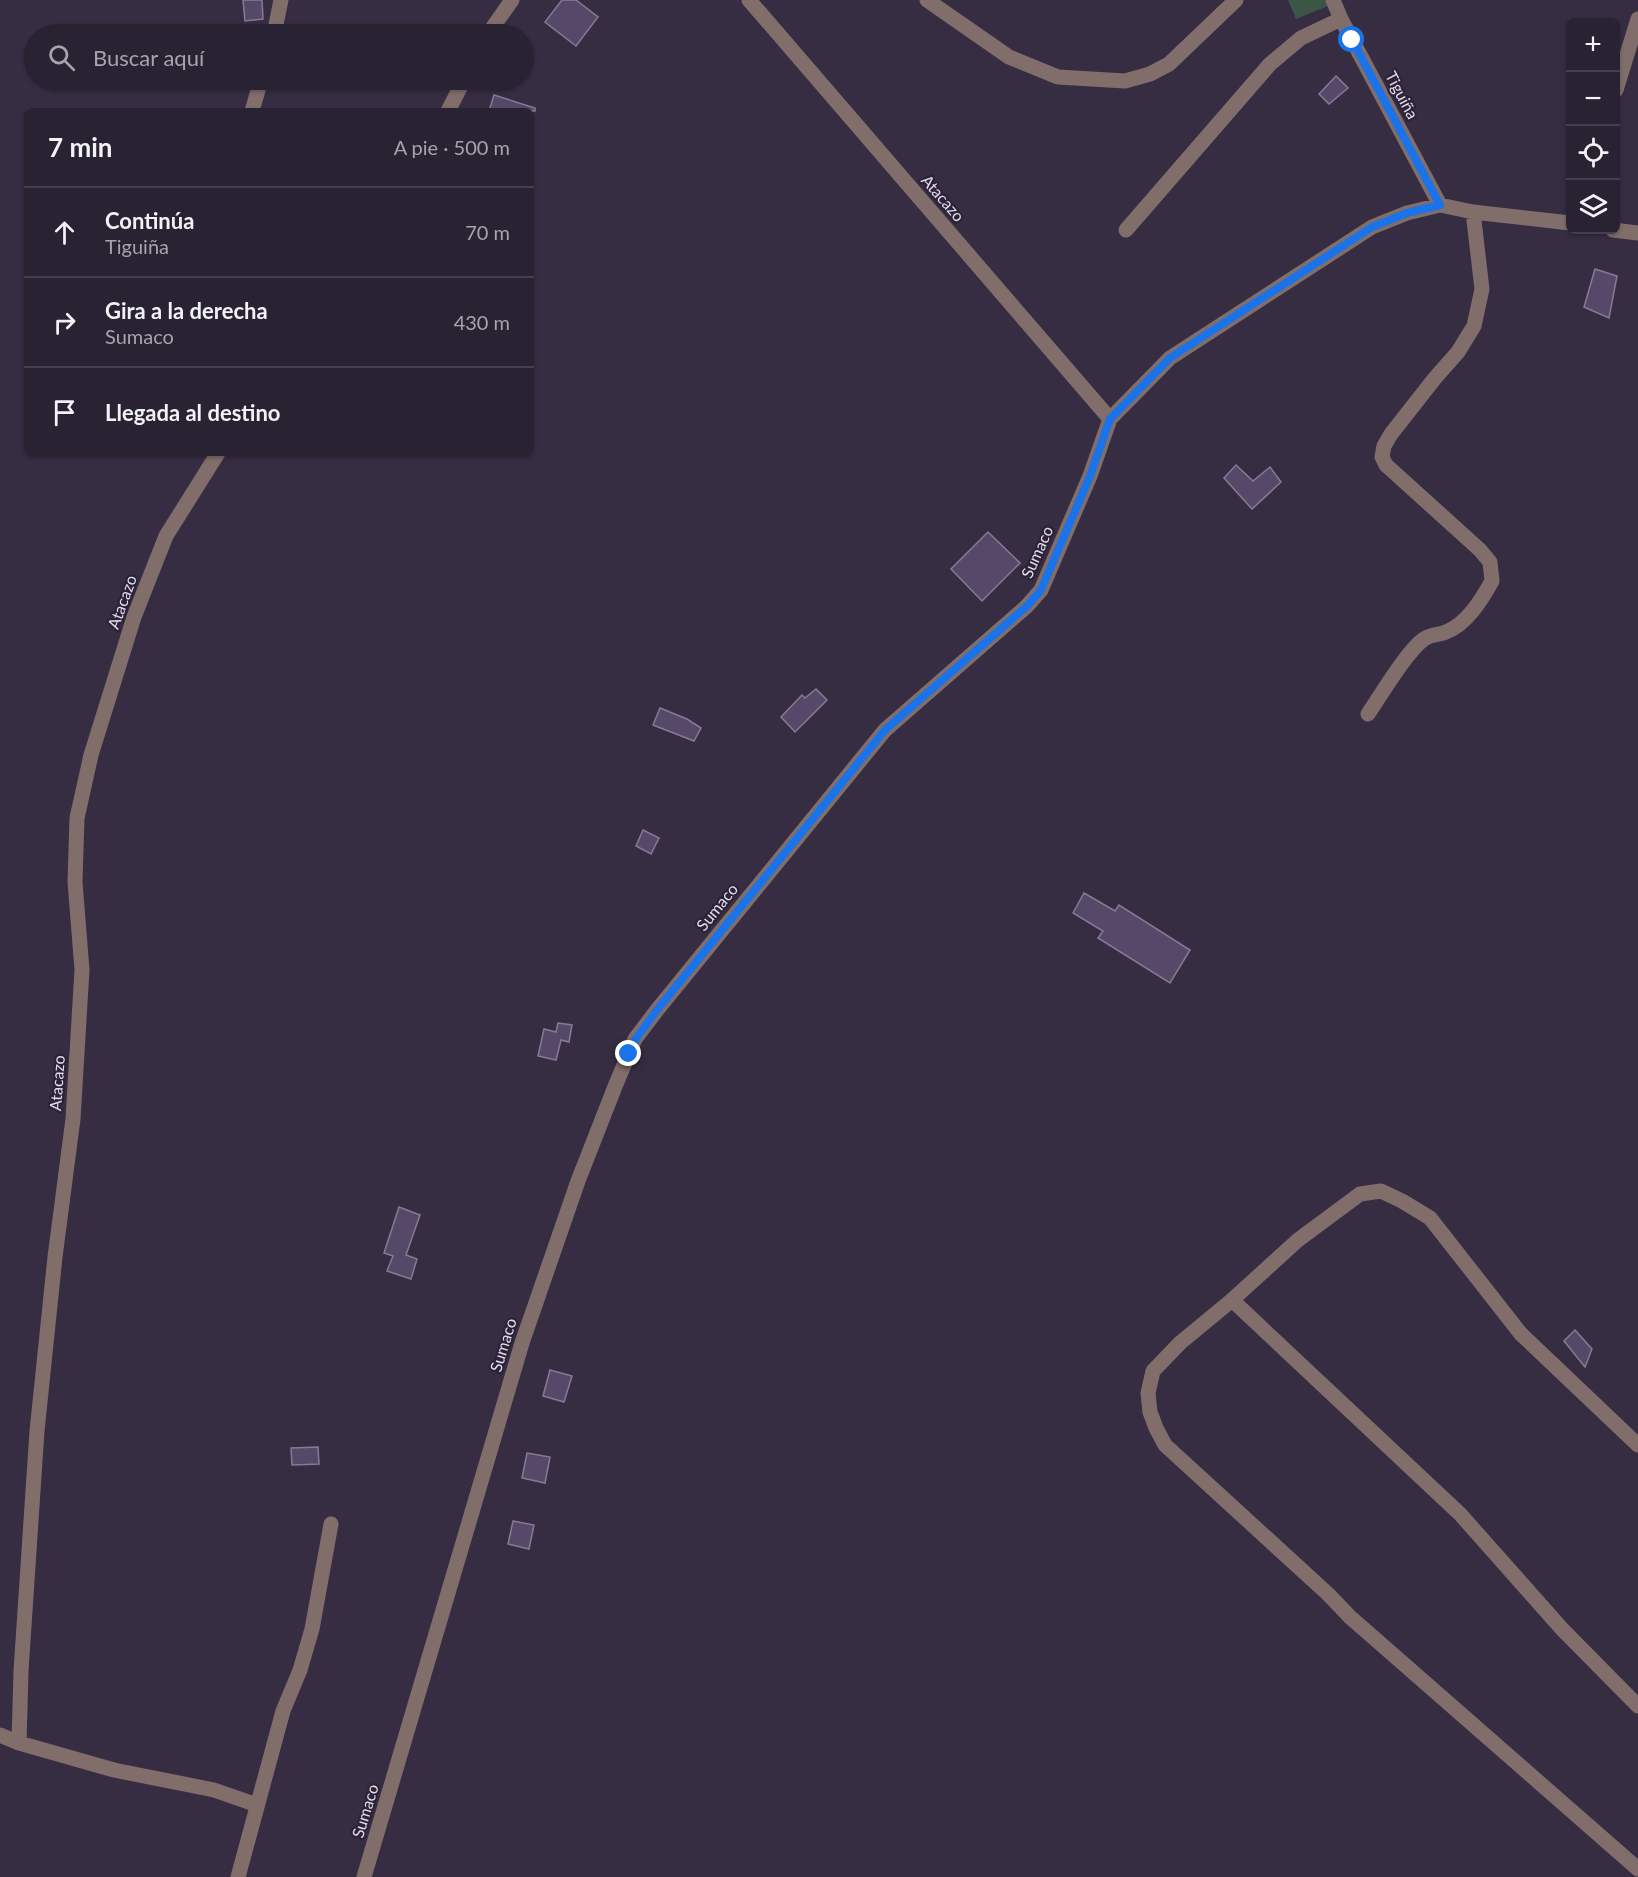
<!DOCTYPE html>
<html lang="es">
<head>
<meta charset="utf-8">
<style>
	body { margin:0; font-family:Lato,sans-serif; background:#302a3a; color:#f1f3f6 }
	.controls { position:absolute; right:18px; top:18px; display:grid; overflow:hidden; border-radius:9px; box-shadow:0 2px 4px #0004 }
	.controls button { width:54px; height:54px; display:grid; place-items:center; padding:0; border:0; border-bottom:2px solid #443f4d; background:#282232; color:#f1f3f6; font:30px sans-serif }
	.stop { position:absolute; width:18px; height:18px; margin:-14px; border:4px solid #1a73e8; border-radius:50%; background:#fff }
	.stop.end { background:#1a73e8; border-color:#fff; box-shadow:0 2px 6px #0008 }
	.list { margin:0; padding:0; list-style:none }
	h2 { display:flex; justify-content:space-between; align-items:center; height:78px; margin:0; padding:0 24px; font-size:26px }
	h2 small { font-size:20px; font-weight:400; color:#a5a4ac }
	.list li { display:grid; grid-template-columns:39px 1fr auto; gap:18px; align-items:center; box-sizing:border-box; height:90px; padding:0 24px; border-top:2px solid #443f4d }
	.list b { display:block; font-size:22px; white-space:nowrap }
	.list p { margin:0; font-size:20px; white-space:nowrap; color:#a5a4ac }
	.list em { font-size:20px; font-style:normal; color:#a5a4ac }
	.icon { flex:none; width:33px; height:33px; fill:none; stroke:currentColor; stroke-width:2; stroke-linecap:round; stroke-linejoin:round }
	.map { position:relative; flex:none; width:1638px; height:1877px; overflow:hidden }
	.search { position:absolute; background:#282232; box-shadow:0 2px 4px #0004; left:24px; top:24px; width:510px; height:66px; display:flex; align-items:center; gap:15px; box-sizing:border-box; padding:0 21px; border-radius:33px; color:#a5a4ac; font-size:22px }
	.panel { position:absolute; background:#282232; box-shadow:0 2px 4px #0004; left:24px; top:108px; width:510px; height:348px; border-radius:9px }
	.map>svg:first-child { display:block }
	.grass { fill:#3b5647 }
	.building { fill:#564869; stroke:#867b95; stroke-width:1.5 }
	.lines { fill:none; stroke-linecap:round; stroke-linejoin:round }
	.minor { stroke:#816e6b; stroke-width:15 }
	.route { stroke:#1a73e8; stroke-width:8 }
	.labels { text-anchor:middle; stroke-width:4.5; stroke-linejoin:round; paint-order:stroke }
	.street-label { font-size:16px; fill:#e3ddeb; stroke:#2c2338 }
</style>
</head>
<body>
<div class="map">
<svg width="1638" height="1877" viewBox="0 0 1638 1877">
	<rect width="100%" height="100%" fill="#362d43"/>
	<path class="grass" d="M1288 0H1325L1328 6 1296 19Z"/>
	<path class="building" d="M243 0H262L263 19 245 21Z
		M562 0H576L598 17 576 46 545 22Z
		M1336 76 1348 88 1329 104 1319 94Z
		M494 95 535 108V111H489Z
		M1595 269 1617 276 1609 318 1584 307Z
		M1236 465 1253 481 1270 467 1281 482 1252 509 1224 478Z
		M988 532 1020 563 982 601 951 569Z
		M816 689 827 700 795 732 781 717 802 695 805 698Z
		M660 708 687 719 701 728 694 741 653 725Z
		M643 830 659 838 651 854 636 846Z
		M1084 893 1115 911 1119 905 1190 950 1170 983 1098 938 1103 931 1073 913Z
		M558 1023 572 1025 569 1042 561 1040 556 1060 538 1056 544 1029 556 1032Z
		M399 1207 420 1215 406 1255 417 1259 411 1279 387 1271 393 1256 384 1253Z
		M1575 1330 1592 1349 1585 1367 1564 1341Z
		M550 1370 572 1376 564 1402 543 1396Z
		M318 1447 319 1464 292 1465 291 1448Z
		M527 1453 550 1457 545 1483 522 1478Z
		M513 1521 534 1525 529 1549 508 1544Z"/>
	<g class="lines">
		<path class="minor" d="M749 0 1110 419
			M927 0 1009 57 1058 77 1125 81 1150 74 1169 64 1236 0
			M1333 0 1341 19 1440 205
			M274 34 281 0
			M488 34 512 0
			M1616 90 1638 19
			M252 111 261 80
			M448 111 464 80
			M1126 230 1270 64 1301 38 1341 19
			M1613 230 1638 233
			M1368 714C1381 695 1407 651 1424 639 1431 634 1439 635 1446 632 1467 624 1482 599 1492 581L1490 562 1480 550 1386 465 1382 457 1384 446 1391 434 1435 378 1458 352 1474 326 1482 289 1473 212
			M1232 1300 1460 1514 1562 1629 1638 1706
			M1638 1445 1521 1334 1430 1218 1402 1201 1381 1191 1360 1194 1298 1240 1232 1300 1180 1343 1153 1371 1148 1393 1150 1412 1156 1428 1165 1445 1328 1594 1350 1617 1638 1869
			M0 1735 19 1743 114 1770 214 1790 257 1805
			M19 1743 21 1671 37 1431 55 1257 73 1119 82 970 75 882 77 818 91 755 134 617 166 536 218 453
			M238 1877 283 1711 300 1670 312 1629 331 1524
			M364 1877 522 1343 578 1181 616 1084 635 1039 657 1010 885 730 1027 606 1041 590 1090 476 1110 419 1170 358 1372 227 1407 213 1440 205 1473 212 1570 223"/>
	</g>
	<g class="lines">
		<path class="route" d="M629 1054 635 1040 657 1010 885 730 1027 606 1041 590 1090 476 1110 419 1170 358 1372 227 1407 213 1440 205 1352 40"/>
	</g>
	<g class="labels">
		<g class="street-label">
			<text transform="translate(1402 95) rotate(62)" y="6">Tiguiña</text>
			<text transform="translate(943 198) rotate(49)" y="6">Atacazo</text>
			<text transform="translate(1037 552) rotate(-66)" y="6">Sumaco</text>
			<text transform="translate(122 602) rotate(-70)" y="6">Atacazo</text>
			<text transform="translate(717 907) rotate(-51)" y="6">Sumaco</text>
			<text transform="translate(57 1083) rotate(-86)" y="6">Atacazo</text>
			<text transform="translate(503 1345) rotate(-73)" y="6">Sumaco</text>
			<text transform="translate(365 1811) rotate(-73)" y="6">Sumaco</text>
		</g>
	</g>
</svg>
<div class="controls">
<button>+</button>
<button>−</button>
<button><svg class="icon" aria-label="locate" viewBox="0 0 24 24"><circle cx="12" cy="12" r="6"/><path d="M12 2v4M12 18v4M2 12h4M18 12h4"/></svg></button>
<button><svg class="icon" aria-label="layers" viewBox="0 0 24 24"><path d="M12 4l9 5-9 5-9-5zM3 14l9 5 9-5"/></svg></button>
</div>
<div class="stop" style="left:1352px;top:40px"></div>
<div class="stop end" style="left:629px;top:1054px"></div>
<div class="search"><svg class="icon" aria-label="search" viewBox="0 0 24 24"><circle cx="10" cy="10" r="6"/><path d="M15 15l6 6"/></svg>Buscar aquí</div>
<section class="panel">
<h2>7 min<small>A pie · 500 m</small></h2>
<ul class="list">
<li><svg class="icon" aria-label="ahead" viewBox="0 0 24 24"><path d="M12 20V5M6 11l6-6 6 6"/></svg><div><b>Continúa</b><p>Tiguiña</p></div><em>70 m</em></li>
<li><svg class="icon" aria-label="right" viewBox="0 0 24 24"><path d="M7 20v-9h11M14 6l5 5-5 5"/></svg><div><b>Gira a la derecha</b><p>Sumaco</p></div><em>430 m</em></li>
<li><svg class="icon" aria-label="arrive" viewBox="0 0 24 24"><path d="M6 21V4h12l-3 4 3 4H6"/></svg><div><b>Llegada al destino</b></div></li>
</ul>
</section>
</div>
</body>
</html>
